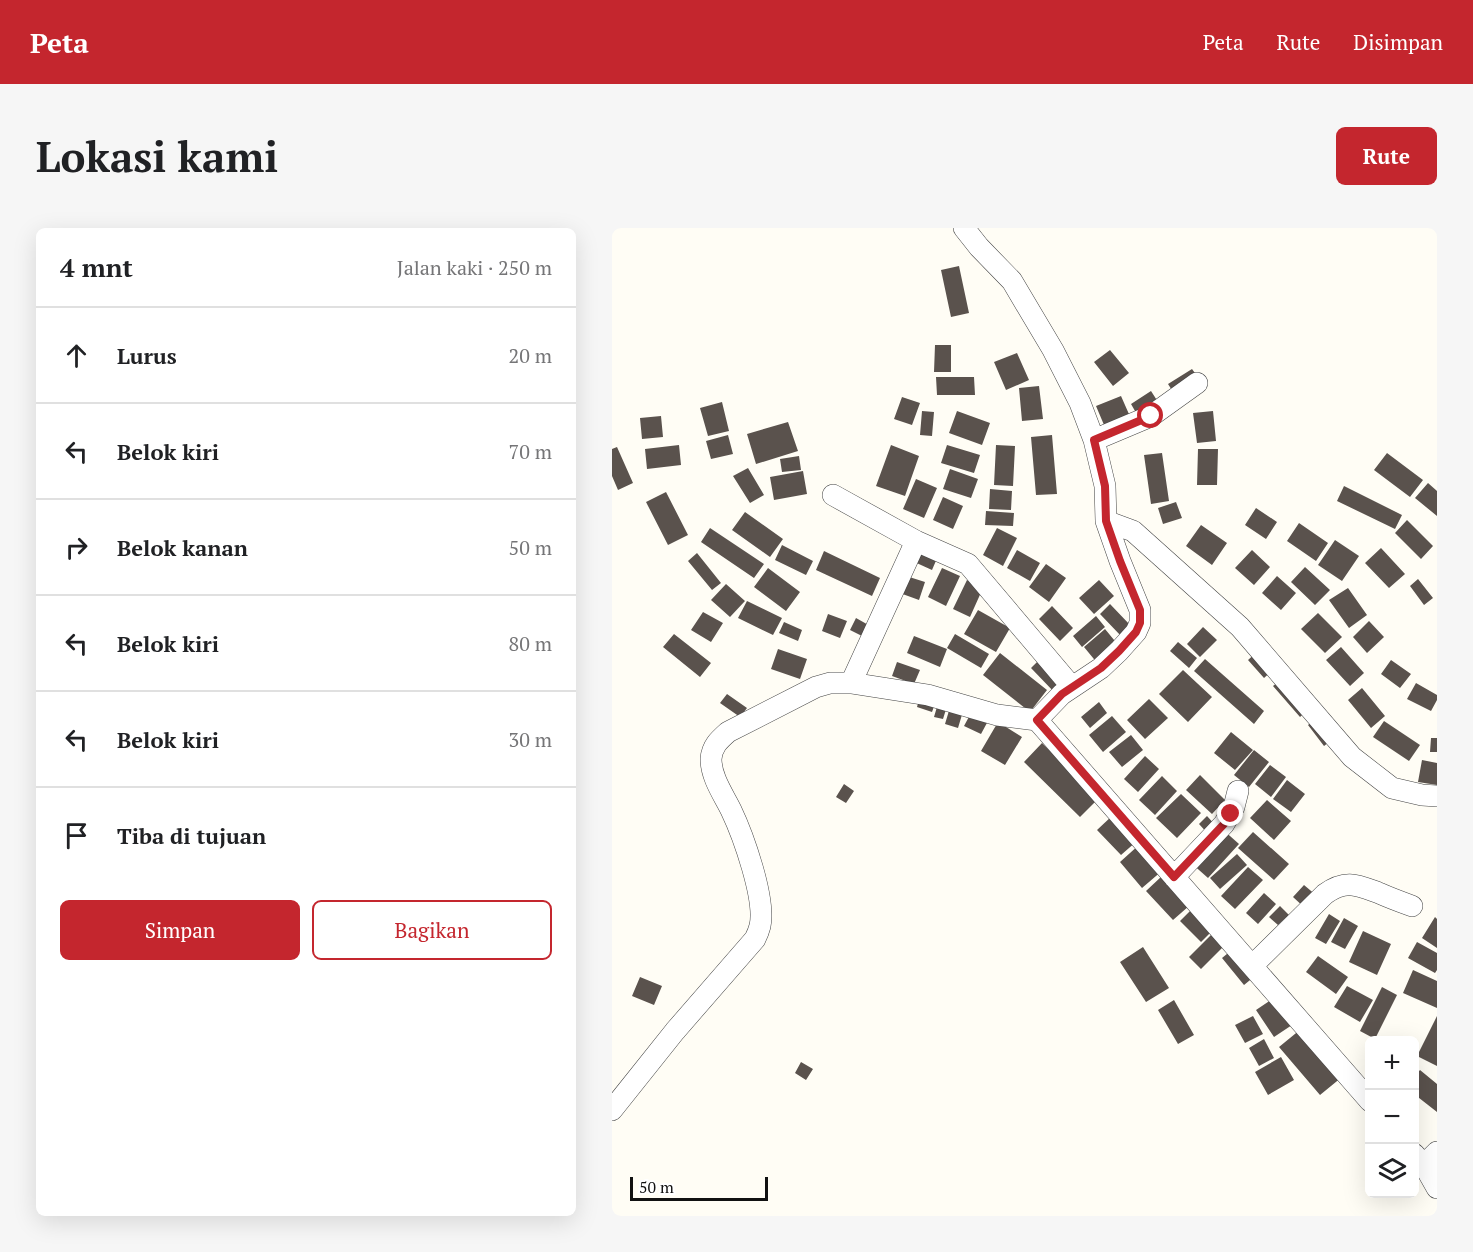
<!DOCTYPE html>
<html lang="id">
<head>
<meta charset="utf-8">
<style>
	body { margin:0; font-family:"PT Serif",serif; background:#f6f6f6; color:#202124 }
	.controls { position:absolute; right:18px; bottom:18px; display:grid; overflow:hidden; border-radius:9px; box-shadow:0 6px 24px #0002 }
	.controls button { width:54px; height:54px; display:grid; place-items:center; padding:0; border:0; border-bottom:2px solid #e0e0e0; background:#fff; color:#202124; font:30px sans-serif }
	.scale { position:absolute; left:18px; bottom:15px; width:138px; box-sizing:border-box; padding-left:6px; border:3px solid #111; border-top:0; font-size:16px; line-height:21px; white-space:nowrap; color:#111; -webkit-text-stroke:4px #fff; paint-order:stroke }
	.stop { position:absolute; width:18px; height:18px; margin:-14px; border:4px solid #c4262e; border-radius:50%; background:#fff }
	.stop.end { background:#c4262e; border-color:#fff; box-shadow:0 2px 6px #0008 }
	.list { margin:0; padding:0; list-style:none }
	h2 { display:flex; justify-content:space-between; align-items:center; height:78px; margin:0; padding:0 24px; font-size:26px }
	h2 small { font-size:20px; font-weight:400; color:#757577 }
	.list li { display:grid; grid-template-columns:39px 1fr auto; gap:18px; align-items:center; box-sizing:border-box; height:96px; padding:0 24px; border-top:2px solid #e0e0e0 }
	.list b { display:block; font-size:22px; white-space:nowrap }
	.list em { font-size:20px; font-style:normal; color:#757577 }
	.actions { display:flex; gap:12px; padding:18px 24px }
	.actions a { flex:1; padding:14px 0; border:2px solid #c4262e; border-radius:9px; text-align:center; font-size:21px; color:#c4262e }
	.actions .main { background:#c4262e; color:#fff }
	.icon { flex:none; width:33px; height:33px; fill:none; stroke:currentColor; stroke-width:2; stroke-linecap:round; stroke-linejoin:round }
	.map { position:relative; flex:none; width:825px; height:988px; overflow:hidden; border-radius:9px }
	header { display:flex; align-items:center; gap:36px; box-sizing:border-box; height:84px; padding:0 30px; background:#c4262e; color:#fff }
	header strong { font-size:28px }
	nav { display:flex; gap:33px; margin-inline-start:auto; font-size:21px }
	.intro { display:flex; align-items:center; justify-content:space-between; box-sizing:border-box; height:144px; padding:0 36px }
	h1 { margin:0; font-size:42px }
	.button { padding:15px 27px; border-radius:9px; background:#c4262e; color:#fff; font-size:21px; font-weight:700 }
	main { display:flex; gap:36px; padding:0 36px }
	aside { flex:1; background:#fff; border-radius:9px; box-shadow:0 6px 24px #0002 }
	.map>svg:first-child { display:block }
	.building { fill:#5a524d }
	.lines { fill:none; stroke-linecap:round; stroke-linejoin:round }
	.minor-casing { stroke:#444; stroke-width:22 }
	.minor { stroke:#fff; stroke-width:21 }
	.route { stroke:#c4262e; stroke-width:8 }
</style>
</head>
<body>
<header>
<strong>Peta</strong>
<nav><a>Peta</a><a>Rute</a><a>Disimpan</a></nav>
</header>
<div class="intro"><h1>Lokasi kami</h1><a class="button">Rute</a></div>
<main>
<aside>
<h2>4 mnt<small>Jalan kaki · 250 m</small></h2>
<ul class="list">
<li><svg class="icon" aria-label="ahead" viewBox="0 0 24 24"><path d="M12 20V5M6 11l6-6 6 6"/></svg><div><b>Lurus</b></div><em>20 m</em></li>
<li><svg class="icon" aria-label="left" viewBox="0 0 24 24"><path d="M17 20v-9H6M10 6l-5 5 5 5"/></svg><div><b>Belok kiri</b></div><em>70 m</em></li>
<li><svg class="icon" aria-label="right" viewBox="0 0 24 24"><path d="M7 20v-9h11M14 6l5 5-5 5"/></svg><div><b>Belok kanan</b></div><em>50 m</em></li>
<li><svg class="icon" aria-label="left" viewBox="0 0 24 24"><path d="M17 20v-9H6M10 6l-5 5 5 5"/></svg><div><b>Belok kiri</b></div><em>80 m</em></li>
<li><svg class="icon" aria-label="left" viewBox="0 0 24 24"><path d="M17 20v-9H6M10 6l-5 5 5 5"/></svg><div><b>Belok kiri</b></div><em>30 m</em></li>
<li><svg class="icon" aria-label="arrive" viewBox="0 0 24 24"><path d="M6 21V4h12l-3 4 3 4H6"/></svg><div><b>Tiba di tujuan</b></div></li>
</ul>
<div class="actions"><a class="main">Simpan</a><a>Bagikan</a></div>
</aside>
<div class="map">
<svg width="825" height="988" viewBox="0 0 825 988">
	<rect width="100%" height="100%" fill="#fffdf5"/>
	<path class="building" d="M347 38 357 85 339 89 329 42Z
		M323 117H339V144H322Z
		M498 122 517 145 501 158 482 134Z
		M405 125 417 152 394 162 382 134Z
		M580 141 588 152 563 167 556 156Z
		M324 149H362L363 167H325Z
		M427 158 431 191 410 193 407 160Z
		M539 163 548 177 527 190 519 176Z
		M509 168 520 193 495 204 484 178Z
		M290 169 308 175 300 197 282 191Z
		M110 174 117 203 96 208 88 180Z
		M310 183 322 184 320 208 308 207Z
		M345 183 378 195 370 217 337 205Z
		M601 183 604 213 585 215 581 185Z
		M49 188 51 209 30 211 28 190Z
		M176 194 186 223 144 236 135 206Z
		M116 207 121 226 99 231 94 213Z
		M440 207 445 266 424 267 419 209Z
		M67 217 69 237 35 241 33 221Z
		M279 217 307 228 293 268 264 258Z
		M335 217 368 227 362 245 329 235Z
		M384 217 403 218 401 258 382 257Z
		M5 219 21 255 6 262 0 248V221Z
		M586 221H606L605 257H585Z
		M550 225 557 273 539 276 532 227Z
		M775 225 811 252 798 269 762 242Z
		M187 228 189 242 170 244 168 231Z
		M136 240 152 267 138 275 121 248Z
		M338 241 366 251 359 270 331 261Z
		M191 243 195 266 162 272 158 249Z
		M304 251 325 260 312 290 291 281Z
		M816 255 825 263V288L803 270Z
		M732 258 790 287 783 301 725 273Z
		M378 261 400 263 399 282 377 281Z
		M54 264 76 307 56 317 34 274Z
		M331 269 351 278 341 301 321 292Z
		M564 274 570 290 551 296 546 280Z
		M644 280 665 294 654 311 633 297Z
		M374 283 402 285 401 298 373 297Z
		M133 284 171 311 158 329 120 302Z
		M795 292 821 318 809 331 783 305Z
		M687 295 716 315 704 333 675 313Z
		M589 297 615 315 600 337 574 318Z
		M98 300 152 336 142 350 89 314Z
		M385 300 405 310 391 338 371 327Z
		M723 312 747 328 730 353 706 337Z
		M170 317 201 333 194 347 163 332Z
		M304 319 326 328 320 342 298 332Z
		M769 320 793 346 777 360 753 335Z
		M405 322 428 335 418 353 395 340Z
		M640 322 658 339 642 357 623 340Z
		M212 323 268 350 260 368 204 342Z
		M85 325 109 355 100 362 76 333Z
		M434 336 454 350 437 374 417 359Z
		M693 339 718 362 703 377 679 354Z
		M156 340 188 364 174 383 142 359Z
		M330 340 348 348 334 378 316 369Z
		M291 347 313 354 307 372 285 364Z
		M665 348 684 365 669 382 650 365Z
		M806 351 821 370 812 377 798 358Z
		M355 352 371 360 358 389 341 381Z
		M487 352 502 368 482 386 467 370Z
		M114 356 133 373 118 389 99 372Z
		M736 360 755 387 737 400 717 372Z
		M135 373 170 390 161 407 126 390Z
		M498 376 519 398 509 408 488 386Z
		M440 378 461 400 448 413 427 391Z
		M366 382 398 400 384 424 352 406Z
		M91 384 111 395 99 414 79 402Z
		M706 385 730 409 713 425 689 401Z
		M216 386 235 393 228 410 210 403Z
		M484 388 493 399 470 419 461 408Z
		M244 390 260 399 254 410 238 402Z
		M757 393 772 409 755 425 741 409Z
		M172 394 190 402 186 413 167 405Z
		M591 399 605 412 588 429 575 416Z
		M493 401 507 418 486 436 472 419Z
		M62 406 99 435 88 449 51 419Z
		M343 406 377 426 369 440 335 420Z
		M302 408 335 421 328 439 295 425Z
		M566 414 585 430 577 440 558 423Z
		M729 419 752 445 738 458 714 432Z
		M166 421 195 431 188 451 159 441Z
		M646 423 662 441 652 450 636 432Z
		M388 425 435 462 418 484 371 447Z
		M430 429 455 456 444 466 419 440Z
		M593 431 652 483 642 496 582 443Z
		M779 432 799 446 788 460 769 446Z
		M285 434 308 442 302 456 280 448Z
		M571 442 600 469 576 494 547 466Z
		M671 450 697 481 688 489 661 458Z
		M804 455 825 467V472L819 483 795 471Z
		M750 460 773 488 759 500 736 472Z
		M115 466 135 480 128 489 108 475Z
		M308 468 324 473 320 484 305 479Z
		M537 471 556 490 533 511 515 492Z
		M327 472 336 475 331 491 322 489Z
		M487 474 495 485 478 500 469 489Z
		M339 476 352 480 346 500 333 496Z
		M359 485 376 493 369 506 352 498Z
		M500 488 514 504 491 524 477 507Z
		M704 490 721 511 712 518 696 497Z
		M772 493 808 517 797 533 761 509Z
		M386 494 410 509 393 537 369 523Z
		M619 504 641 522 623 542 602 525Z
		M519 507 531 522 510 539 497 524Z
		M819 510H825V524H818Z
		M430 515 487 570 468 589 412 534Z
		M642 522 657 534 637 559 622 547Z
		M533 528 547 541 526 564 512 551Z
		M810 532 825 535V557L806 554Z
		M658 537 674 549 659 569 643 556Z
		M588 547 613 572 600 586 574 562Z
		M550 548 565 563 543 587 527 572Z
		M675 552 693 566 679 584 661 571Z
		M232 556 242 563 234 575 224 569Z
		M569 566 589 585 565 610 544 590Z
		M655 572 679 593 662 612 638 590Z
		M501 587 525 613 509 627 485 602Z
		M595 588 605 599 597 607 587 596Z
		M609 600 627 616 596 650 578 634Z
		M641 604 677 636 662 652 626 620Z
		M528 616 551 642 530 660 508 634Z
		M625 626 635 637 608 661 598 650Z
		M636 639 651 652 623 681 609 668Z
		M550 648 577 678 561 692 534 663Z
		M692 657 705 668 694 681 681 669Z
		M652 665 664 676 646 696 634 685Z
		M668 678 677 687 666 697 657 689Z
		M581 680 602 701 589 714 568 693Z
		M717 686 728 693 714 716 703 710Z
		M823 689 825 691V720L810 710Z
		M732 690 746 698 733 721 719 714Z
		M751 703 779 716 765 747 737 734Z
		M602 704 614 716 589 741 577 729Z
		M805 714 825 725V742L823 745 796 730Z
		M531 719 557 760 534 774 508 734Z
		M621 721 643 748 632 757 610 730Z
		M706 728 736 749 724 766 694 744Z
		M801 742 825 753V780L791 765Z
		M28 749 50 758 42 777 20 768Z
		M735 758 761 772 748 794 722 779Z
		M770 759 785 767 763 811 748 803Z
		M662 770 680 797 662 809 644 782Z
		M562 772 582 807 566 816 546 782Z
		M641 788 651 806 633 815 623 797Z
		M825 788V838L805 828Z
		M689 801 730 849 708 867 667 819Z
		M652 811 662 830 647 838 637 820Z
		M669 829 682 852 656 867 643 844Z
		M189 834 201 841 194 852 183 845Z
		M808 842 825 856V884L802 866V849Z"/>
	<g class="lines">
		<defs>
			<path id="minor" d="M352 0 367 19 400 53 441 122 468 175 482 212 493 258 494 293 508 333 528 382V395L524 404 507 423 489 440 450 466 425 492
				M482 212 539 188 585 155
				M221 267 304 313 356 336 460 459
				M494 293 521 303 628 399 740 529 780 560 810 567 825 568
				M239 455 304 313
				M562 649 612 596 622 579 626 563
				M640 738 713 666C734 651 745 657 767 665 778 670 789 674 800 678
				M0 882 63 803 143 711C145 707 147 702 148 698 154 671 131 607 119 582 111 566 99 549 99 531 100 518 107 512 116 504L204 459 218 455H239L316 467 385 487 425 492 758 873
				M802 926 812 937 825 960
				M812 937 825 924"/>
		</defs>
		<use href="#minor" class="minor-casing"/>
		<use href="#minor" class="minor"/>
	</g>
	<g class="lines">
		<path class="route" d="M539 188 482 212 493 258 494 293 508 333 528 382V395L524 404 507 423 489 440 450 466 425 492 562 649 612 596 619 586"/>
	</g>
</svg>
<div class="controls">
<button>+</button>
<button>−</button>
<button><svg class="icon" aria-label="layers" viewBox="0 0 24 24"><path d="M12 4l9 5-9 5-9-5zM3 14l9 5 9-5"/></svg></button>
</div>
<div class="scale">50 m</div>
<div class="stop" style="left:539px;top:188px"></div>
<div class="stop end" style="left:619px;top:586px"></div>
</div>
</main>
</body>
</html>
